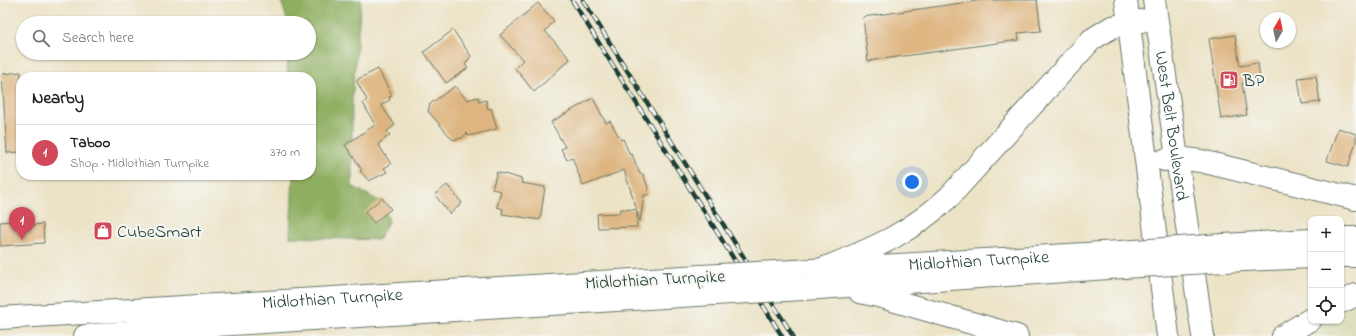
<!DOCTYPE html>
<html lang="en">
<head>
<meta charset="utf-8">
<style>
	body { margin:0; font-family:"Indie Flower",sans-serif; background:#f6f6f6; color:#222 }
	.controls { position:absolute; right:12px; bottom:12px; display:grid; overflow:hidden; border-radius:8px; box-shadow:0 1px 3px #0004 }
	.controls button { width:36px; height:36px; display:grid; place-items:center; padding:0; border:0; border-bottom:1px solid #e0e0e0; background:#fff; color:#222; font:20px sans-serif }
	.compass { position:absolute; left:1260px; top:12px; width:36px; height:36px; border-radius:50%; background:#fff; box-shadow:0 1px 3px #0004; rotate:9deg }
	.you { position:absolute; left:912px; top:182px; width:14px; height:14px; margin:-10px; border:3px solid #fff; border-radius:50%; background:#1a73e8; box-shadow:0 0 0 6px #1a73e833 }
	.badge { display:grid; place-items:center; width:26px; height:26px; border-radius:50%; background:#d1495b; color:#fff; font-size:13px; font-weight:700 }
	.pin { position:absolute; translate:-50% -33px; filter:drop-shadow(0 1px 2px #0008) }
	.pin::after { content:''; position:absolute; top:21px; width:14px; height:12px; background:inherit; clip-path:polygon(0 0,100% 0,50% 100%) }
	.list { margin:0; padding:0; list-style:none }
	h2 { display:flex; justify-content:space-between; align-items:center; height:52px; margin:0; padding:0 16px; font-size:17px }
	h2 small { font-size:13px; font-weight:400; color:#767676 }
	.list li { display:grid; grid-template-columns:26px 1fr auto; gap:12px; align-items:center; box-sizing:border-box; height:56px; padding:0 16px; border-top:1px solid #e0e0e0 }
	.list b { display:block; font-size:15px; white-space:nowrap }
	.list p { margin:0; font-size:13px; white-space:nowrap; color:#767676 }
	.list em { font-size:13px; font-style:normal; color:#767676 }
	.icon { flex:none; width:22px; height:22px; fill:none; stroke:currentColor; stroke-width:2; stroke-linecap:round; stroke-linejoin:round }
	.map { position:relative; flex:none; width:1356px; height:336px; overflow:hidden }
	.search { position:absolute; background:#fff; box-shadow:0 1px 3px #0004; left:16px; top:16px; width:300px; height:44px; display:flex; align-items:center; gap:10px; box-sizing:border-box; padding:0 14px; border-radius:22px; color:#767676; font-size:15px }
	.panel { position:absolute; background:#fff; box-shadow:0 1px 3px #0004; left:16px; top:72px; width:300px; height:108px; border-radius:16px }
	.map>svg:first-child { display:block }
	.built { fill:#dcdebc }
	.forest { fill:#8fae61; stroke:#57764a }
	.building { fill:#deb580 }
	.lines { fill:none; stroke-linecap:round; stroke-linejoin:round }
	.major-casing { stroke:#677767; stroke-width:24 }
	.major { stroke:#fff; stroke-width:22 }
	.rail-casing { stroke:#1f3d34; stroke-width:4.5 }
	.rail { stroke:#f6f6f2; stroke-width:3; stroke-dasharray:9; stroke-linecap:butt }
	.major-bridge-casing { stroke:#677767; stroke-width:24; stroke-linecap:butt }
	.major-bridge { stroke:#fff; stroke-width:22 }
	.labels { text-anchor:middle; stroke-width:4; stroke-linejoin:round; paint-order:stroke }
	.poi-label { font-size:18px; fill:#1f3d34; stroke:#f6f6f2; text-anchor:start }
	.street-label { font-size:18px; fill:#1f3d34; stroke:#f6f6f2 }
</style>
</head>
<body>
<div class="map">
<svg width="1356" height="336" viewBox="0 0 1356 336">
	<rect width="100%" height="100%" fill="#f6f6f2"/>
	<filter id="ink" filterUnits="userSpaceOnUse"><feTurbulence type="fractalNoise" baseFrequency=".025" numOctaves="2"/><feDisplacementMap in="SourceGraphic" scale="8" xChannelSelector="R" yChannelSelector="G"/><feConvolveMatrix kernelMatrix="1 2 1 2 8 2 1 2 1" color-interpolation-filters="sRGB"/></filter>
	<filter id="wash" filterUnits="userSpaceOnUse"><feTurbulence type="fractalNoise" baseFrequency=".012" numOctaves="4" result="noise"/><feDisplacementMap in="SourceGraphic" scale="16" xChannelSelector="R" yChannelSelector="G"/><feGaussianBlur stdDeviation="0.9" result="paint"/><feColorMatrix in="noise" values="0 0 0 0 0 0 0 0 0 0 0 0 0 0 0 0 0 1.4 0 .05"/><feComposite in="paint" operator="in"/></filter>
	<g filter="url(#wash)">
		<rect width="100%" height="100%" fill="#ece3c6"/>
		<path class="built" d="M1356 303V336H1296L1323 321H1341V311Z"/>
		<path class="forest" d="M281 0H361L352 101V186L379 201 389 220 378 240 290 237 293 175H311V77H287L288 53H309V23H288Z"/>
		<g id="blocks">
			<path class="building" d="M983 0H1037L1041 31 1018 33 1019 40 868 61 863 17Z
				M538 3 554 21 545 31 570 59 534 92 515 68 523 60 500 35Z
				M453 30 471 56 465 65 468 68 446 83 424 52Z
				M1235 35 1240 66 1258 63 1260 80 1242 83 1247 115 1221 119 1209 39Z
				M378 69 392 96 389 97 390 100 381 105 395 125 387 131 390 135 378 144 391 164 384 168 387 172 369 181 360 171 362 170 345 145 375 125 363 103 367 100 357 82 358 79Z
				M21 72V152L7 153 2 74Z
				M1316 76 1320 102 1302 104 1298 78Z
				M455 86 467 100 478 97 479 102 486 100 488 109 491 108 497 129 468 136 467 133 462 138 453 140 428 111 430 104Z
				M593 98 606 123 610 121 621 140 623 139 630 155 632 154 640 174H643L648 188 649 195H644L640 222 637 212V227L598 228 597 214 619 213 620 209 637 210 624 170 583 186 572 157 567 160 561 149 565 147 551 122Z
				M1338 128 1356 134V142L1348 167 1327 161Z
				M497 172 522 179 521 183 545 187 540 220 502 214 503 209 497 207 501 191 492 189Z
				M447 185 462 203 450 214 435 195Z
				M382 198 391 209 374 223 365 212Z
				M32 219 33 225 43 224 44 243 0 246V222Z"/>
		</g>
	</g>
	<g filter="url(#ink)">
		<use href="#blocks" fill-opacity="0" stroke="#677767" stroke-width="1"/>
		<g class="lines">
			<defs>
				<g id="major">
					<path d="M1126 0 1168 336"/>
					<path id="s1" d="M1154 0 1203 336"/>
					<path d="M1164 160 1177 158 1201 161 1356 199"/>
					<path d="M1341 238H1356"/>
					<path d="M1223 245 1311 240"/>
					<path d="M1341 256H1356"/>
					<path d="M1225 261 1311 257"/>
					<path d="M825 268C874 248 911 233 950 196L1091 40 1112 27 1156 18"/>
					<path id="s2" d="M794 271 1120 252"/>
					<path d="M804 289 1123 267"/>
					<path d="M860 292 878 296 1017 336"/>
					<path d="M1341 302 1356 295"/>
					<path id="s3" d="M0 318 701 276"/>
					<path d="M85 336 200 326 713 294"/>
					<path d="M1283 336 1311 319"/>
				</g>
			</defs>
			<use href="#major" class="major-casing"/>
			<use href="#major" class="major"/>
			<defs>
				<path id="rail" d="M572 0 782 336
					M583 0 793 336"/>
			</defs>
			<use href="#rail" class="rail-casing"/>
			<use href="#rail" class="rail"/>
			<defs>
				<path id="major-bridge" d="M1120 252 1223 245
					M1123 267 1225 261
					M701 276 794 271
					M713 294 804 289"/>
			</defs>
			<use href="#major-bridge" class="major-bridge-casing"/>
			<use href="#major-bridge" class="major-bridge"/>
		</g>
	</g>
	<defs>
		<symbol id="fuel-square" viewBox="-11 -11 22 22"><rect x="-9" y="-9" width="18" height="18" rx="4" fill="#d1495b" stroke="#f6f6f2"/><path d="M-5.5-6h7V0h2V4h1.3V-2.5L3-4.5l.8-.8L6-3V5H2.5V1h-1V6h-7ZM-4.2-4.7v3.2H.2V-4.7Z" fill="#fff"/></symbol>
		<symbol id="shop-square" viewBox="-11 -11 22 22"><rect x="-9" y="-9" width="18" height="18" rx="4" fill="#d1495b" stroke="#f6f6f2"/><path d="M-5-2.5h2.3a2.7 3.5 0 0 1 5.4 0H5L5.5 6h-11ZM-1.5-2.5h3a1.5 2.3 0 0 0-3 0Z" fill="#fff"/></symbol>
	</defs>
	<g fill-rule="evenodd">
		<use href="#fuel-square" x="1218" y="69" width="22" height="22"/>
		<use href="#shop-square" x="92" y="220" width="22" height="22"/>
	</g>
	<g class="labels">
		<g class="poi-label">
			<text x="1243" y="86">BP</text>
			<text x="117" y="237">CubeSmart</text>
		</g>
		<g class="street-label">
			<text dy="6" stroke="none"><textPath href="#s1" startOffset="127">West Belt Boulevard</textPath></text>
			<text dy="6" stroke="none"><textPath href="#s2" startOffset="185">Midlothian Turnpike</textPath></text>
			<text transform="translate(655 279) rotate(-3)" y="6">Midlothian Turnpike</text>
			<text dy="6" stroke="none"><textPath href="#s3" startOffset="333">Midlothian Turnpike</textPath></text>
		</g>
	</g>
</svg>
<div class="controls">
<button>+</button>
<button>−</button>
<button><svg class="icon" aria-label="locate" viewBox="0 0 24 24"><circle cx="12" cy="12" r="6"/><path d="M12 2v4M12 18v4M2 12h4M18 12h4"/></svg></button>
</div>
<svg class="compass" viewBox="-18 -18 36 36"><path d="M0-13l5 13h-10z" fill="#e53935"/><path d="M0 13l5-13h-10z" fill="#767676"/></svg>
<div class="you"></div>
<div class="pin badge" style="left:22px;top:240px">1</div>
<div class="search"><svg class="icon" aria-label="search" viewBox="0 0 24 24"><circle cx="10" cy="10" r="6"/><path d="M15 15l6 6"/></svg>Search here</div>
<section class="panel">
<h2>Nearby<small></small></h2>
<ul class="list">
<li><span class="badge">1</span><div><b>Taboo</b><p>Shop · Midlothian Turnpike</p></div><em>370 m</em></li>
</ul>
</section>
</div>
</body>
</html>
